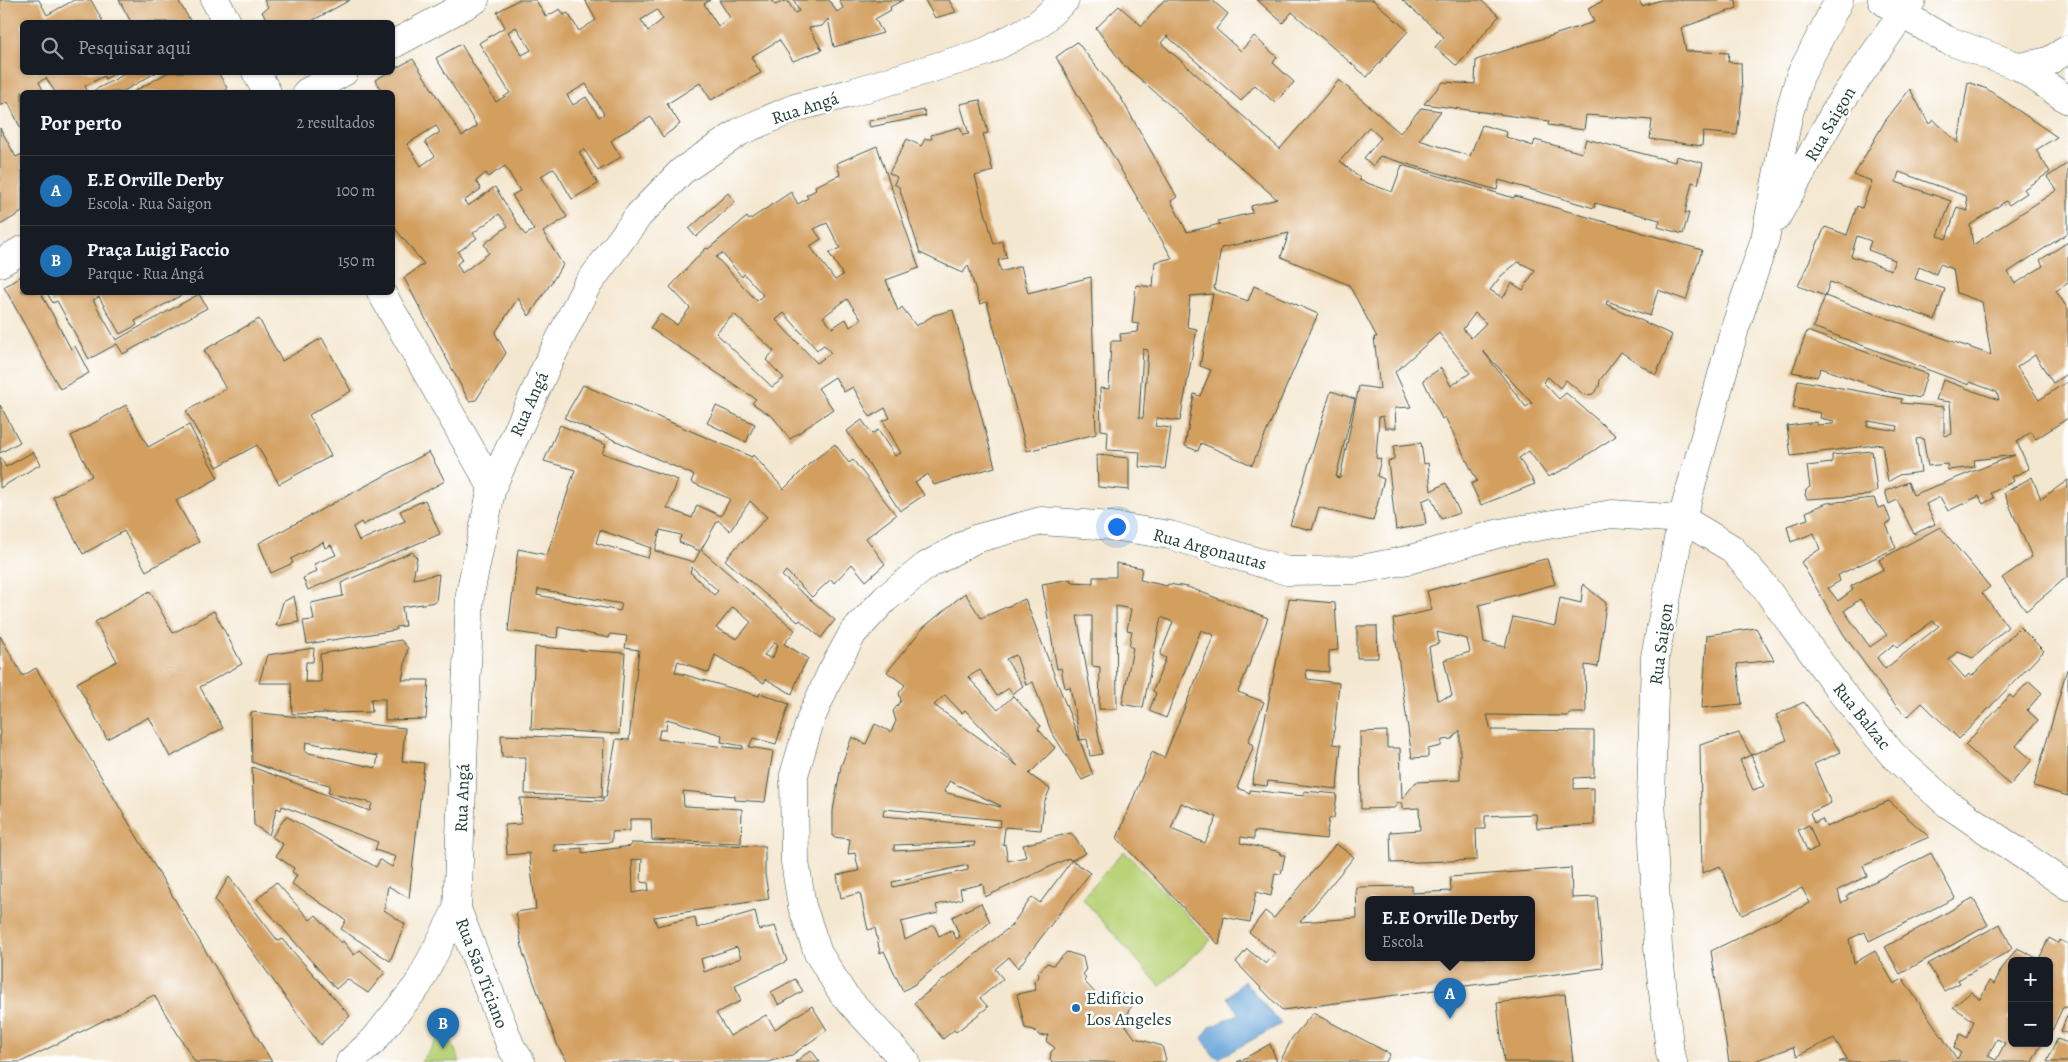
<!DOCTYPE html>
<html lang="pt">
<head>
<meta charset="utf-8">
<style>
	body { margin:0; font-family:Alegreya,serif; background:#20242c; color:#f1f3f6 }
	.controls { position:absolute; right:15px; bottom:15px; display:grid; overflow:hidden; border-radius:8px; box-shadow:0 1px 4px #0004 }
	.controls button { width:45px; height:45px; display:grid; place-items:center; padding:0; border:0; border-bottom:1px solid #363941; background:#171b24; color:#f1f3f6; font:25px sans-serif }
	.you { position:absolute; left:1116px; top:526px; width:18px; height:18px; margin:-12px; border:4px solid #fff; border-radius:50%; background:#1a73e8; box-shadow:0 0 0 8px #1a73e833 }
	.badge { display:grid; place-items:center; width:32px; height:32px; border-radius:50%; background:#1f6fb2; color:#fff; font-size:16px; font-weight:700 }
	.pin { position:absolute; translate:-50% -41px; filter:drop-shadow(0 1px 2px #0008) }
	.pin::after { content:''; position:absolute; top:26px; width:18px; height:15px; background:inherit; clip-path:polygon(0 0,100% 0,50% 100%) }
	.popup { position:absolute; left:1365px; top:896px; width:170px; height:65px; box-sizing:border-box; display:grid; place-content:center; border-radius:8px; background:#171b24; filter:drop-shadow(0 1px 4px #0005); font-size:16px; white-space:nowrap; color:#9ea1a6 }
	.popup b { font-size:19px; color:#f1f3f6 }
	.popup::after { content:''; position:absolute; left:50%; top:100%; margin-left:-10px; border:10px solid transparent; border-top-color:#171b24 }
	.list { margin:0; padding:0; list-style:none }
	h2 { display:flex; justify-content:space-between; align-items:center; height:65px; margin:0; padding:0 20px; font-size:21px }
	h2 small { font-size:16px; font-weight:400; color:#9ea1a6 }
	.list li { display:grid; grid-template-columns:32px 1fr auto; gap:15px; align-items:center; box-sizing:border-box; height:70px; padding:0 20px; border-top:1px solid #363941 }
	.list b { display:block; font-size:19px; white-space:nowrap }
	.list p { margin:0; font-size:16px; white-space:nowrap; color:#9ea1a6 }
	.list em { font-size:16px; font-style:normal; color:#9ea1a6 }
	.icon { flex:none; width:28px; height:28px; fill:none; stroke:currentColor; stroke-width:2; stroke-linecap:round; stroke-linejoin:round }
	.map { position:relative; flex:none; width:2068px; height:1062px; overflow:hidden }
	.search { position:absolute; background:#171b24; box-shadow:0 1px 4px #0004; left:20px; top:20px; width:375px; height:55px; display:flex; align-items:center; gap:12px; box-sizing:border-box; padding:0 18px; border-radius:8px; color:#9ea1a6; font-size:19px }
	.panel { position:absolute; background:#171b24; box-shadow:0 1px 4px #0004; left:20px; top:90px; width:375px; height:205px; border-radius:8px }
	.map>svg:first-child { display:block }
	.green { fill:#bad378; stroke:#6c8856 }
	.water { fill:#66a3d7; stroke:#427086 }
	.building { fill:#d39f5e; fill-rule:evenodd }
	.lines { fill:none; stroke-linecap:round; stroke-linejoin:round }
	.minor-casing { stroke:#3f564b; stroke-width:29 }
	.tertiary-casing { stroke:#3f564b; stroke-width:29 }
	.minor { stroke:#fff; stroke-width:28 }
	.tertiary { stroke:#fff; stroke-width:28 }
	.poi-dot { fill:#1f6fb2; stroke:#fff; stroke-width:2 }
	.labels { text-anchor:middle; stroke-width:5; stroke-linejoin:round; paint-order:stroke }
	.street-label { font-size:18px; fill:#1f3d34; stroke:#fff }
	.poi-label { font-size:18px; fill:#1f3d34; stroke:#fff; text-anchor:start }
</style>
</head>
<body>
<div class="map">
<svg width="2068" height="1062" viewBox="0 0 2068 1062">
	<rect width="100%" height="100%" fill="#fff"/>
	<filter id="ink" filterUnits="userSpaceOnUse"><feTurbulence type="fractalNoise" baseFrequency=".02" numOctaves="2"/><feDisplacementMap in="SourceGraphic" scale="10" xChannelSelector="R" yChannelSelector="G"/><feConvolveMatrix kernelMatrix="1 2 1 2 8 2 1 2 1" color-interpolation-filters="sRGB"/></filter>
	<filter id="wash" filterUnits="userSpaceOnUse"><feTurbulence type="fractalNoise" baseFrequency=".0096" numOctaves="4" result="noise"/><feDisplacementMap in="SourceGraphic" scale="20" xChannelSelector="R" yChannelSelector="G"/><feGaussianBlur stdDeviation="1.12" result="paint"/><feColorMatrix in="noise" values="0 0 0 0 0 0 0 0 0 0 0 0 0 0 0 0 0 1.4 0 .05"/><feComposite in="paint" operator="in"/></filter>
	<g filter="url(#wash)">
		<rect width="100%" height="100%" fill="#f4e7d0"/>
		<path class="green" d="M1124 851 1211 940 1160 986 1082 898Z
			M446 1028 460 1062H421Z"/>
		<path class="water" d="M1244 981 1281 1024 1219 1058 1213 1055 1202 1038 1210 1027 1239 1014 1227 997Z"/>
		<g id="blocks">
			<path class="building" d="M0 0H39L47 15 74 0H91L103 22H22V72H117L105 79 104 76 85 86 88 92H55L46 78 39 82 44 92H22V131L8 102 0 106Z
				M119 0H178L191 22H131Z
				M264 0H350L310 22H268L262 12 268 7Z
				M518 0H536L546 17 560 9 564 15 568 13 579 31 596 20 585 0H710L704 4 718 26 730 18 719 0H771L775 5 787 0 795 13 799 11 794 0H829L837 12 843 8 839 0H903L890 7 891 10 875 19 883 33 834 47 828 19 822 26 809 28 822 50 793 61 779 40 751 57 761 73 711 100 700 83 667 104 680 124 663 137 651 117 617 136 611 141 621 157 598 171 584 149 579 152 598 184 572 199 554 168 541 176 567 217 543 232 563 265 529 316 518 298 495 333 506 353 476 400 469 401 404 278 424 264 392 225V92H382L375 80 389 72H392V70L413 59 462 136 477 126 436 58 461 44 496 102 510 93 479 43 505 27 497 12ZM657 10 663 19 648 31 641 20ZM516 27 531 50 522 55 508 32ZM586 84 604 114 599 117 586 97 573 105 567 95ZM436 126 440 132 425 142 435 156 421 166 407 144ZM505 166 520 191 512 195 534 230 525 235 495 187 468 206 464 201 481 189 476 181 486 173 488 177ZM499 214 508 226 484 244 489 253 462 273 457 264 463 259 458 252 477 238 473 233Z
				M925 0H949L956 12 935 18Z
				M1164 0H1212L1228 14 1216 29 1241 51 1254 36 1277 57 1273 63 1294 82 1275 103 1255 85 1241 101 1167 36 1161 43 1280 149 1339 80 1400 133 1421 108 1441 111 1419 140 1470 156 1482 125 1507 132 1506 137 1533 146 1535 140 1582 153 1586 139 1675 162 1676 156 1703 163 1698 184 1692 182 1685 213H1689L1683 234 1658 227 1660 220 1595 203 1594 208 1499 180 1497 190 1380 156 1373 166 1364 158 1381 138 1369 127 1340 161 1361 179 1359 180 1392 192 1402 165 1514 198 1515 196 1702 250 1686 300 1658 290 1650 316 1607 301 1606 304 1672 335 1656 375 1621 352 1600 380 1599 387 1593 394 1584 395 1566 380 1560 388 1548 377 1543 382 1559 399 1566 393 1616 436 1567 468 1548 477 1529 451 1519 458 1535 484 1481 505 1471 484 1477 481 1445 417 1442 419 1423 380 1441 368 1451 386 1470 373 1439 333 1395 372 1411 407 1395 408 1396 428H1385L1383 416 1379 417 1376 458 1381 459 1377 476 1384 479 1373 521 1334 512 1319 507 1312 530 1290 525 1331 391 1355 399 1336 477 1340 478 1359 386 1380 389 1374 337H1377L1349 285 1281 257 1289 233 1221 248 1214 289 1248 301 1254 286 1318 314 1252 465 1201 443 1198 451 1185 446 1194 394 1200 396 1211 370 1200 366 1213 294 1190 296 1187 327 1197 329 1180 421 1157 418 1155 426 1171 428 1165 469 1139 467 1140 452 1107 450 1108 431 1101 430 1100 388 1109 389 1111 341H1121L1120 334 1138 332 1139 324 1132 323 1136 285 1153 287 1155 262 1172 258 1056 57 1077 42 1121 98 1177 197 1171 201 1187 232 1220 224 1218 221 1252 213 1251 206 1277 199 1123 64 1096 28 1119 6 1142 26ZM1518 262 1535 270 1523 290 1512 283 1503 298 1490 290 1501 276ZM1475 313 1486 323 1471 338 1463 329ZM1143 349 1148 350 1143 418H1139ZM1483 351 1532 403 1526 407Z
				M1257 0H1373L1408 31 1367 77 1292 12 1283 23Z
				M1402 0H1481L1499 16 1457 66 1435 47 1444 37Z
				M1602 0H1639L1642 6 1661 0H1736L1737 8 1681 28 1686 51 1729 53 1728 62 1741 63 1742 95 1737 135 1703 132 1702 146 1650 139 1652 120 1586 115 1584 130 1548 125 1549 121 1424 104 1443 82 1475 84 1476 60 1594 22 1588 8 1603 1Z
				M121 72H157L122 92H91L123 75Z
				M169 72H218L227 88 226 92H133Z
				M1968 82 1987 89 2057 137 2036 150 2050 172 2024 189 2027 193 2009 205 2006 201 1970 225 1973 245 2057 190 2047 177 2068 163V233L2008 272 2015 284 2043 266 2040 260 2068 242V283L2056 291 2068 309V373L2053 383 2035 355 2017 367 2039 400 2068 381V418L2036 439 2031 432 2017 442 2029 469 2012 477 2014 481 1991 493 1994 498 1983 504 1979 496 1948 511 1940 497 1926 504 1935 524 1914 534 1897 500 1889 504 1885 491 1908 482 1913 495 2015 455 1974 460 1975 467 1948 470 1947 464 1928 466 1923 438 1916 439 1921 472 1899 475 1888 482 1882 444 1791 456 1787 426 1817 422V425L1833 424 1834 421 1820 418 1821 413 1793 408 1798 380 1902 399 1901 403 1944 407V436L1952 434 1950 402 1936 400 1943 380 1999 400 1997 392 1970 382 1969 385 1813 327 1825 296 1991 355 1982 302 1957 293 1953 269 1940 264 1936 274 1919 267 1915 279 1945 289 1935 320 1830 282 1825 296 1798 286 1825 227 1847 235 1857 206 1862 208 1872 181 1854 175 1885 121 1910 89 1929 124 1934 120 1958 143ZM1899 172 1966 196 1968 211 1957 207 1946 239 1938 236 1951 201 1896 182ZM1857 236 1871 241 1868 250 1895 260 1891 270 1851 256ZM1868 421 1898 426 1897 431 1867 426Z
				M980 100 988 133 983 134 993 171 975 176 994 244 1002 241 1007 258 998 260 1001 272 1021 266 1028 293 1091 277 1096 434 1027 451 987 302 980 304 968 265 963 273 920 253 899 187 894 184 897 177 889 173 907 139 921 146 925 139H932L931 135 960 127 963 135 969 134 960 104Z
				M924 110 926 116 870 127 869 124V121Z
				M0 128 16 157 22 154V212L0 225Z
				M877 146 919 268 886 280 898 311 902 307 916 326 934 315 953 310 995 467 934 485 928 474 915 482 924 495 900 511 847 431 862 420 872 434 878 430 895 456 901 453 883 421 890 418 885 408 870 417 853 387 844 392 835 377 818 388 833 409 790 439 773 417 752 403 756 399 650 328 660 314 677 325 690 308 670 287 706 248 708 249 747 217 749 220 791 192 798 204 808 198 806 195 816 190 815 186 840 175 837 163ZM827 223 840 248 829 253 843 275 835 280 810 246 821 239 814 229ZM722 253 742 277 744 274 763 295 757 301 716 257ZM847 299 861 319 850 327 846 319 832 328 823 317ZM784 313 817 350 824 345 831 353 817 363 776 320ZM734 314 774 351 766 360 784 378 772 387 716 333Z
				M728 193 735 202 696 237 689 229Z
				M22 276V292H46L42 295 71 349 75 346 89 373 60 389 4 287Z
				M46 292H187L135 321 137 325 120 334 99 297 93 300 116 340 199 294 207 308 123 354 117 344 89 359 57 301 53 303Z
				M259 319 282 361 322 338 351 391 309 415 331 456 279 484 257 445 217 467 186 411 226 389 204 350Z
				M1807 331 1927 374 1920 398 1890 392 1821 368 1817 377 1792 372Z
				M583 385 752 457 753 455 784 489 809 464 835 444 849 463 853 460 896 515 866 538 885 564 866 581 852 564 834 583 831 579 812 597 786 571 782 576 835 620 821 638 800 620 798 622 725 560 742 541 743 542 767 517 750 501 730 531 718 520 701 550 795 630 784 644 808 658 799 675 792 694 766 679 764 683 715 655 709 673 678 661 675 672 759 696 760 693 789 704 776 744 753 738 749 747 773 751 765 802 735 800V796L683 791 684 806 742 809 741 843 652 840 651 819H630V831L612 832V842L554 845V851L582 848V853L631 846V843L765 846V874L769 899 654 917 657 926 695 917 697 928 755 911 759 930 775 926 787 961 735 985 741 1001 716 1013 730 1036 766 1015 775 1029 812 1006 827 1030 792 1055 768 1062H568L559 1049 523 953 516 912 536 909 529 853 507 855 505 825 521 824 520 798 603 801V797H606L616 739 629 740 639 650 625 648 627 636 610 634 609 638 558 627 557 638 508 631 518 549 547 555 575 470 544 461 560 425 606 445 602 453 678 480 667 508 692 518 697 505 721 516 730 499 691 482 694 475 564 418ZM600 530 651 548 648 558 596 543ZM660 530 681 535 679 542 700 551 694 562 655 551ZM692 567 718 591 714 595 690 572ZM538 589 622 604 620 611 537 595ZM733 607 751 622 737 639 716 628ZM775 642 778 645 772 659 764 655ZM667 719 722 735 721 742 743 746V749L658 739 660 730H666ZM642 859 641 882 648 883 649 890 633 893 632 860ZM737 947 741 958 704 972 701 959Z
				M0 405 20 442 0 453Z
				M126 405 148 447 189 425 218 478 176 501 199 542 146 571 124 531 83 554 53 497 92 476 71 436Z
				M716 406 755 424 746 442 707 423Z
				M1421 443 1424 464 1428 463 1431 491 1446 483 1460 513 1441 519 1431 497 1422 501 1426 524 1396 530 1388 461 1394 460V446Z
				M1872 451 1877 490 1870 495 1807 499 1805 495 1806 490 1810 487 1807 466 1832 463V455Z
				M33 452 41 464 0 488V457L6 467Z
				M429 452 445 481 363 525 361 522 353 527 359 541 405 521 400 511 425 500 440 534 308 590 303 578 317 571 314 564 336 555 331 545 325 548 323 542 291 559 293 563 271 573 259 543Z
				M1097 455 1129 458V490L1098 487Z
				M2032 477 2041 499 2068 480V576L2026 611 2002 578 2032 557 2004 493Z
				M1874 498 1878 508 1885 506 1891 522 1886 524 1896 548 1838 575 1840 581 1828 588 1838 601 1853 590 1851 586 1884 569 1879 560 1940 527 1990 587 1982 593 2008 627 1973 658 1958 652 1949 660 1965 678 1969 674 1971 677 2020 627 2044 651 1959 739 1922 703 1907 717 1890 699 1844 635 1801 562 1820 549 1814 533 1791 542 1787 526 1808 519 1806 512 1827 503ZM1860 599 1887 635 1870 647 1844 611ZM1933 621 1939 626 1885 669 1877 658 1894 644 1897 647Z
				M412 552 417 558 413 579 439 574 436 602 402 607 405 626 396 627V630L307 644 303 621 314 620 311 603 343 596 341 583Z
				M1545 559H1547L1555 584 1479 605 1484 642 1505 647 1513 617 1555 626 1560 598 1581 603 1583 584 1606 603 1598 667 1585 665 1586 713H1569V716L1487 715 1491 730 1594 731V777L1574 778V789L1594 788V825L1537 828 1536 814 1485 816V829H1476L1477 860 1391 863 1390 832 1420 830 1419 808 1402 809V803H1398L1394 808 1361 809 1360 732 1387 731V748H1400L1402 799 1416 782 1460 780V730L1452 739 1442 740 1441 746 1428 749V757L1412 758 1393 619 1432 610 1427 591ZM1437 632 1467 639 1470 652 1444 660 1452 696 1437 700 1429 647 1439 643Z
				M1116 563 1142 568 1140 580 1167 586 1168 584 1188 587 1268 618 1238 692 1264 702 1248 742 1254 745 1237 788 1250 793V790L1304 796V791L1337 794 1334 818H1329L1326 839 1254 831V839L1241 837 1240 843 1281 852 1280 855H1285L1281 874 1275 873 1271 896 1256 892 1250 922 1224 917 1219 945 1117 838 1152 752 1164 758 1214 635 1201 630 1166 718 1149 711 1156 693 1153 691 1166 658 1160 655 1173 622 1161 617 1143 708 1122 704 1133 648 1129 646 1132 631 1127 630 1131 609 1116 606 1117 709H1099L1100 667 1092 666V616H1077L1102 754 1090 756 1087 739 1080 740 1070 687 1065 688 1061 668 1057 669 1042 584 1071 579V582L1093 583V577H1116ZM1181 803 1217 817 1205 843 1171 829Z
				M150 591 173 633 214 611 242 664 200 687 223 728 170 757 149 717 107 739 77 683 117 661 95 622Z
				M965 593 981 618 1025 599 1093 775 1082 780 1051 731 1033 682 1026 685 1016 655 1006 659 1023 686 1012 694 1009 688 997 696 980 670 968 677 998 710 1013 696 1041 726 1038 729 1055 748 1029 774 1050 789 1044 803 1041 830 1005 827 1003 845 1005 844 1008 861 1026 857 1023 845 1071 833 1086 853 1072 860 1090 873 1018 968 1009 957 995 969 1003 979 980 998 988 1007 956 1032 954 1030 943 1039 914 1003 1011 926 1032 897 1040 903 1072 860H1070L1069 858 985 897 983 884 960 889 962 899 936 905 938 913 901 922 905 940 934 925 939 936 952 930 956 939 960 937 952 917 981 903 990 922 915 984 903 991 884 951 880 953 875 928 868 930 860 893 841 898 837 875 859 871 855 853 848 854 850 839 833 837V811L841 766 852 737 866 744 875 724 891 732 896 721 893 711 901 701 899 693 905 685 887 672 923 628ZM945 695 962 713 965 710 1018 766 934 705ZM949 781 1001 806 1000 807 944 792ZM884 809 1001 820 1000 827 883 816ZM975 842 974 846 894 851V845ZM968 865V870L893 887 892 882Z
				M294 596 299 622 276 626 283 602Z
				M1289 599 1335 603 1338 650 1329 651V672L1306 670 1307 679 1339 683 1333 744 1341 745 1337 789 1268 781 1267 786 1252 784Z
				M1357 626H1377L1378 658H1357Z
				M1756 628 1774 660 1737 664 1742 704 1702 708 1707 635Z
				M0 636 23 676 36 668 272 1062H195L154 995 21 1062H0Z
				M401 640 408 648 402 680H429L426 719 385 720V699H371L372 712 292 714 291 683H259L267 655 314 648 313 662H306L305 682H321L320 654Z
				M535 647 625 653 619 734 531 729Z
				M2067 669H2068V796L2034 786Z
				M2029 681 2042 693 2027 710 2038 720 2016 746 2032 760 2010 785 1965 745 2010 695 2013 698Z
				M1804 702 1841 752 1814 764 1831 803 1810 813 1814 823 1822 819 1826 827 1889 801 1929 837 1863 866 1867 876 1838 890 1841 903 1848 899 1846 896 1931 853 1955 898 1869 941 1865 932 1849 939 1854 963 1875 951 1894 984 1903 979 1957 1059 1961 1053 1954 1048 1960 1034 1967 1038 1974 1021 1953 1007 1971 992 1980 999 1989 981 1994 984 2001 970 2017 948 2039 959 2049 938 2058 943 2060 940 2068 944V1004L2066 1008 2063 1007 2051 1033 2049 1032V961H2012V1011L2008 1019 2012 1021V1043H2042L2032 1062H1839L1847 1059 1834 1038 1797 1056 1793 1047 1752 1062H1729L1711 951 1810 903 1802 888 1742 915 1720 866 1702 873 1700 745 1739 733 1751 755 1740 760 1753 790 1764 786 1751 755 1787 740 1776 715ZM1809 825 1818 847 1808 852 1798 830ZM1997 1039 2005 1043 1996 1060 1988 1056Z
				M251 712 405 728 402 761 424 763V765L409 898 388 886 384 910 405 924 390 961 341 929 346 920 292 884 297 875 292 872 294 868 276 856 283 844 272 837 286 816 376 867 380 860 392 867 396 857 375 850 378 842 282 806 281 810 277 808 269 835 254 825 252 767 370 811 372 803 328 793 330 785 286 775 252 762ZM306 742 378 756 376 768 305 752Z
				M501 735 604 739 602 797 525 794 526 757H502Z
				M1336 844 1354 857 1300 922 1357 918 1356 887 1412 886V893L1451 891 1450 877 1571 868 1572 898 1597 897 1603 968 1282 1010 1236 962 1247 949 1266 964 1275 953 1249 932 1265 911 1274 918ZM1369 900H1531V958H1369Z
				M229 877 278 941 282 939 350 1016 320 1045 215 900Z
				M276 882 310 920 316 915 341 943 343 941 354 955 360 950 385 972 368 993 347 979 336 989 257 899Z
				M1973 898 1988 925 1900 974 1885 947Z
				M2000 924 2012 948 2009 951 1958 980 1960 983 1944 991 1928 964Z
				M1067 952 1083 957 1086 971 1083 974 1086 978 1084 981 1100 998 1106 994 1113 995 1118 990 1133 1005 1128 1011 1130 1018 1124 1023 1135 1038 1162 1046 1166 1060 1164 1062H1052L1050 1060 1051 1052 1055 1048 1046 1041 1048 1035 1040 1036 1034 1030 1025 1028 1017 994 1036 990 1034 982 1039 977 1038 973 1047 963 1053 965Z
				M795 979 803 991 779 1005 771 992Z
				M1565 994 1573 1062H1504L1497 1003Z
				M1313 1013 1390 1054 1386 1062H1280L1292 1038Z
				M2068 1014V1034L2061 1031Z
				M2057 1039 2068 1043V1062H2047Z
				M1270 1044 1277 1062H1237L1247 1057Z
				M811 1050 820 1062H795Z"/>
		</g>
	</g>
	<g filter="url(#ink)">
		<use href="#blocks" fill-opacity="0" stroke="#3f564b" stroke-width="1"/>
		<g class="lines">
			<defs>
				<path id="minor" d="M215 0 227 22
					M1882 0 1902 14 1947 40 2020 67 2049 61 2068 49
					M392 45 475 0
					M2020 67 2068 100
					M256 72 267 92
					M307 92 344 72
					M0 263 22 250
					M381 292 492 487
					M457 909 511 1047 521 1062
					M350 1062 374 1040 418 985 457 909 470 594 492 487 547 365 586 287 639 215 682 171 741 131 795 108 847 94 985 52 1037 25 1065 0
					M906 1062 843 994 818 953 802 906 795 862 794 775 811 718 831 673 853 633 885 599 926 566 975 539 1041 521 1112 526 1170 535 1287 571 1356 570 1408 560 1500 533 1612 514 1682 519 1731 548 1761 582 1842 693 1893 755 1948 804 2068 886"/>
				<path id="tertiary" d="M1776 218 1840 103 1912 0
					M1673 1062 1670 1053 1658 948 1651 798 1655 657 1682 519 1735 328 1765 239 1788 117 1800 76 1839 0"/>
			</defs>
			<use href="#minor" class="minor-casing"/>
			<use href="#tertiary" class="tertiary-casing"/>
			<use href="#minor" class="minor"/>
			<use href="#tertiary" class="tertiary"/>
		</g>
	</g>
	<circle class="poi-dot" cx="1076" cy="1008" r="5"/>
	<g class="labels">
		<g class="street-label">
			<text transform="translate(805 108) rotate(-18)" y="6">Rua Angá</text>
			<text transform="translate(1830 124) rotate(-60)" y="6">Rua Saigon</text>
			<text transform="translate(529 404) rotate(-66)" y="6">Rua Angá</text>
			<text transform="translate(1210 549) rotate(15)" y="6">Rua Argonautas</text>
			<text transform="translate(1661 644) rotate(-82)" y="6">Rua Saigon</text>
			<text transform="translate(1862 716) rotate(51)" y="6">Rua Balzac</text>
			<text transform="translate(462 798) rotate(-88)" y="6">Rua Angá</text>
			<text transform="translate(482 973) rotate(69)" y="6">Rua São Ticiano</text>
		</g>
		<g class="poi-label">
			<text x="1086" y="1004">Edifício<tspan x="1086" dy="21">Los Angeles</tspan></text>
		</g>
	</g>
</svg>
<div class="controls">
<button>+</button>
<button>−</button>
</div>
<div class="you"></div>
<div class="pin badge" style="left:1450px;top:1019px">A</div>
<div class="popup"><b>E.E Orville Derby</b>Escola</div>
<div class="pin badge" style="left:443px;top:1049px">B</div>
<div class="search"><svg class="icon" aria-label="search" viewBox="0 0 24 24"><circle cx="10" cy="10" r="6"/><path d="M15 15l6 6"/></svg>Pesquisar aqui</div>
<section class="panel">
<h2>Por perto<small>2 resultados</small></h2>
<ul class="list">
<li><span class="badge">A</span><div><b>E.E Orville Derby</b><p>Escola · Rua Saigon</p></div><em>100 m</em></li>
<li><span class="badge">B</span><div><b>Praça Luigi Faccio</b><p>Parque · Rua Angá</p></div><em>150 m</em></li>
</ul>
</section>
</div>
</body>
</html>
